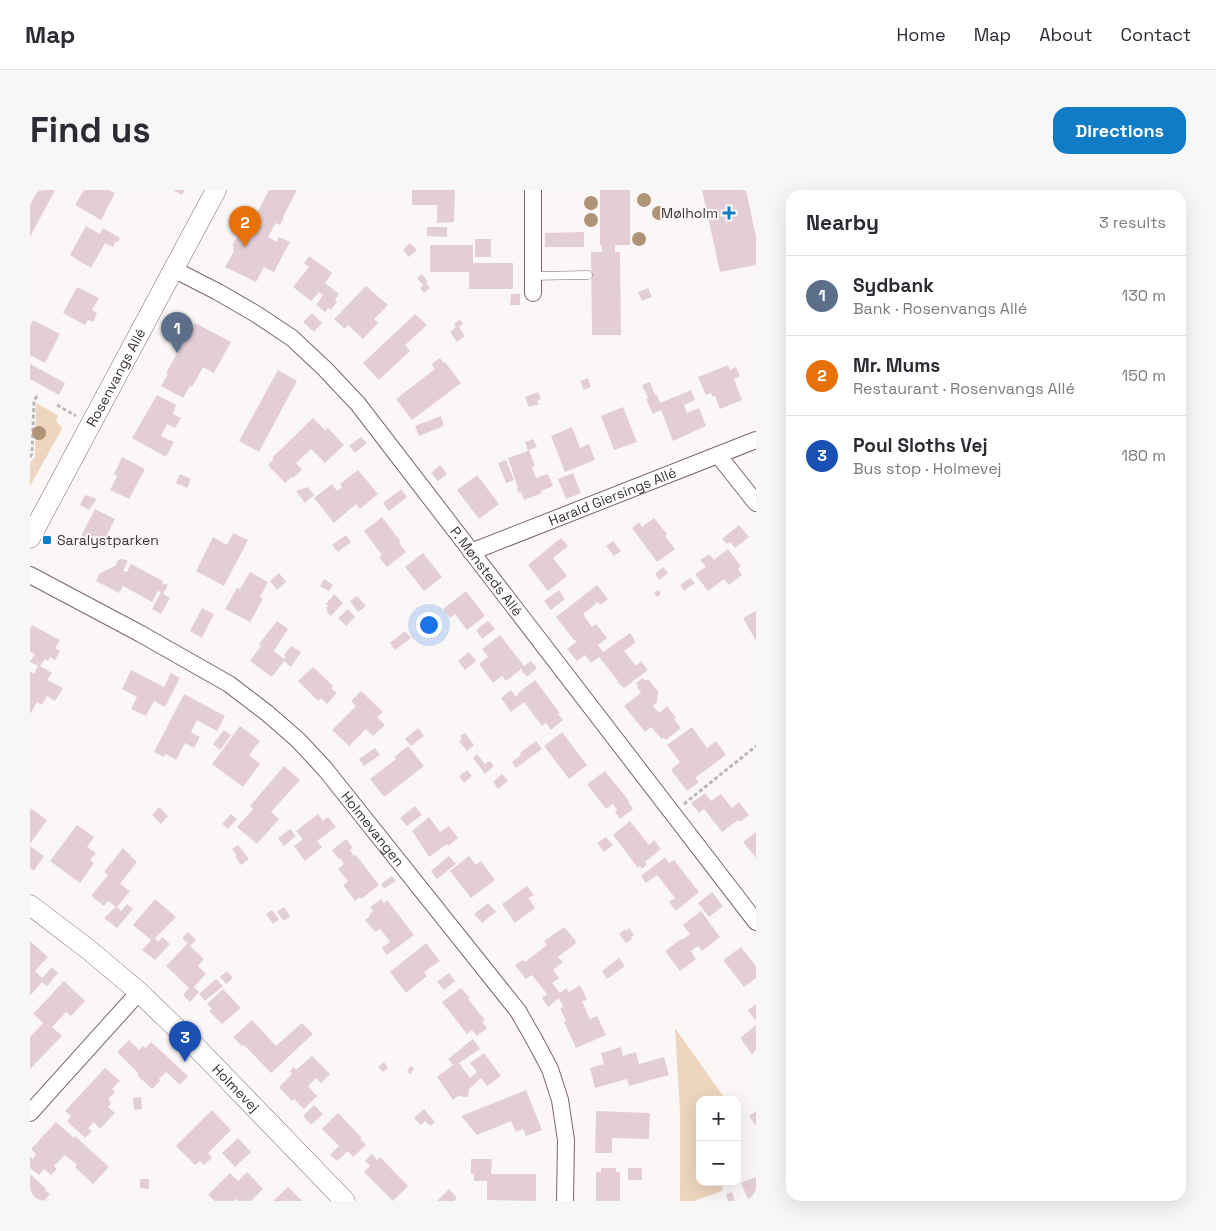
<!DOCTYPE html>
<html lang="en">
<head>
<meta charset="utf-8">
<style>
	body { margin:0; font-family:"Space Grotesk",sans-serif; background:#f7f7f7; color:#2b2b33 }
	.controls { position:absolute; right:15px; bottom:15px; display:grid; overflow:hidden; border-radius:10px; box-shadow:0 5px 20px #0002 }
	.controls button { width:45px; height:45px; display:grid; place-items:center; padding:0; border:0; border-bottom:1px solid #e1e1e2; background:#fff; color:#2b2b33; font:25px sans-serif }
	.you { position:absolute; left:398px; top:434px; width:18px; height:18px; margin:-12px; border:4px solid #fff; border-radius:50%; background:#1a73e8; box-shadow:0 0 0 8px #1a73e833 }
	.badge { display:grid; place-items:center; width:32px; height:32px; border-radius:50%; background:#107cc6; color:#fff; font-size:16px; font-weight:700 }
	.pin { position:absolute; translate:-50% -41px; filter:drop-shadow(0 1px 2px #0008) }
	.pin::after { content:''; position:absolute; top:26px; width:18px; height:15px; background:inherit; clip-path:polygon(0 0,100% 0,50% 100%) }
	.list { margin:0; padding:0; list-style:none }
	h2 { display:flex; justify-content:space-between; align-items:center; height:65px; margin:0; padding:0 20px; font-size:21px }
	h2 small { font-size:16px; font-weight:400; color:#7c7c81 }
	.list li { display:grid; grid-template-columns:32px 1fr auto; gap:15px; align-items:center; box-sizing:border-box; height:80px; padding:0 20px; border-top:1px solid #e1e1e2 }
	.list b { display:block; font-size:19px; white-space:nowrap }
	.list p { margin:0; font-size:16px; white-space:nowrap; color:#7c7c81 }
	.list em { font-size:16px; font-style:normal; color:#7c7c81 }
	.map { position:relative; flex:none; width:726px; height:1011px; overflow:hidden; border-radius:15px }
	header { display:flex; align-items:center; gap:30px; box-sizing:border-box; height:70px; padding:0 25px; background:#fff; border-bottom:1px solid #e1e1e2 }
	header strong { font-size:24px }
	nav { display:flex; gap:28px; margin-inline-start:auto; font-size:18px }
	.intro { display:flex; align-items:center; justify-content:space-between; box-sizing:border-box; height:120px; padding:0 30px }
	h1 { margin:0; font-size:35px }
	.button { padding:12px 22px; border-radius:15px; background:#107cc6; color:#fff; font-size:18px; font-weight:700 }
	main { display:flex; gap:30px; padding:0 30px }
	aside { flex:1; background:#fff; border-radius:15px; box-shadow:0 5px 20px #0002 }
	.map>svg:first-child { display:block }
	.green { fill:#eed5bf }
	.building { fill:#e3ced8 }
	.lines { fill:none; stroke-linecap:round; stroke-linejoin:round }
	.service-casing { stroke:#7b6768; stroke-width:9 }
	.minor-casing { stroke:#7b6768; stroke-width:18 }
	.tertiary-casing { stroke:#7b6768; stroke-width:21 }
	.path { stroke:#beb7b7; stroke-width:3; stroke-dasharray:4 2.5; stroke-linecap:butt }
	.service { stroke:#fff; stroke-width:8 }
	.minor { stroke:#fff; stroke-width:16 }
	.tertiary { stroke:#fff; stroke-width:20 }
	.tree { fill:#af9376 }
	.poi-dot { fill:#107cc6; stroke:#fcf7f7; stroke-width:2 }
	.labels { text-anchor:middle; stroke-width:4; stroke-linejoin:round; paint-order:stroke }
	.poi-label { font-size:14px; fill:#3d3434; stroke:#fcf7f7; text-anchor:end }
	.street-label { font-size:14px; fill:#3d3434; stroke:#fcf7f7 }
</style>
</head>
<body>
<header>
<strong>Map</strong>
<nav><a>Home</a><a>Map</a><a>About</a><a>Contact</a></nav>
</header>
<div class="intro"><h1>Find us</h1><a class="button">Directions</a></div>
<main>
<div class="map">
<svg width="726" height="1011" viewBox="0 0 726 1011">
	<rect width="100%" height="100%" fill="#fcf7f7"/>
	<path class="green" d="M6 213 28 225 26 231 31 236 32 239 0 296V273L5 267Z
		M645 838 696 910H670V992H694L692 1001 664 1011H650V922Z"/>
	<path class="building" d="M8 0H25L0 47V15Z
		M54 0H79L85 3 71 30 45 15Z
		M143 0H155L152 5Z
		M239 0H267L253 27H254L250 35 246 33 238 47 247 52 249 47 260 52 244 82 234 77 226 92 195 77 204 61 203 60 204 57 202 56 215 32 217 34 218 31 222 33Z
		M382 0H425L424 32 407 33V15H382Z
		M570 0H600V55H585V62H590L591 145H562L561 62H572V55H570Z
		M672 0H716L726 47V75L690 82Z
		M56 36 70 44 73 38 90 48 88 52 86 51 83 57 75 53 61 78 40 65Z
		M397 37H417V47L397 46Z
		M554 42V57H515V43Z
		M445 49H461V67H445Z
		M380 53 387 60 379 67 373 60Z
		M400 55H443V73H483V99H439V82H400Z
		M279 66 302 83 295 93 309 104 305 110 307 112 301 120 298 118 295 122 286 115 293 105 289 102 281 111 263 97 279 77 274 73Z
		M392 84 398 92 396 93 400 98 394 103 390 98 393 95 387 88Z
		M336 96 358 115 344 129 348 133 333 149 318 135 315 139 304 129Z
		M47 97 69 108 62 120 67 123 63 132 58 130 55 135 33 123Z
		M618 98 622 107 612 111 608 102Z
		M481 104H490V115H480Z
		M282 123 292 133 284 142 273 132Z
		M385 124 397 135 375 155 380 161 349 190 333 173Z
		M430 129 433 134 429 137 435 146 427 152 420 142 426 137 424 134Z
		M3 130 30 144 15 173 0 165V136Z
		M165 133 201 152 184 183 173 177 162 197 160 196 153 208 131 196 138 184 136 183 157 146H158Z
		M410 168 414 173 415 172 431 193 382 230 366 209 405 179 401 174Z
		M0 174 35 193 29 205 0 189Z
		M698 175 700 180 706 177 710 186 704 189 712 210 690 219 685 206 683 207 681 203 676 205 668 187Z
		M248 180 267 191 229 262 209 251Z
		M558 188 561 197 554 200 550 191Z
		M620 192 625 205H627L630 213 661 200 665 210 654 215 657 223 669 218 676 236 643 251 631 220 623 224 616 209 618 208 612 195Z
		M508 202 511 209 507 211 509 214 499 217 495 207Z
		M127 205 146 215 143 224 151 228 145 238 137 234 131 246 144 252 136 267 102 248Z
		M593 217 607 252 584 260 571 226Z
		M411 226 414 236 389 246 385 236Z
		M283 228 295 240 298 238 314 255 295 273 281 259 266 273 272 280 263 288 262 287 255 293 238 275 244 269 242 268Z
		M542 237 550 258 559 254 565 270 535 282 521 246Z
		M331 247 337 253 325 263 319 256Z
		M503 249 507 257 499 260 505 276 502 277 506 288 518 284 523 296 511 301 512 303 494 310 491 302 488 303 487 298H488L478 268 498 261 495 252Z
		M92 267 115 279 99 309 80 300 87 286 84 284Z
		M476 270 484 290 476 293 468 273Z
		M410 275 417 284 408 291 401 283Z
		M328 280 348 304 330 319 326 314 304 333 284 308 302 294 307 301 312 297 310 294Z
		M543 283 551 303 536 309 528 289Z
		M150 284 161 289 157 298 146 293Z
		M447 285 469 314 449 329 427 300Z
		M278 297 284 305 275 313 266 301Z
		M371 299 377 307 359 321 353 313Z
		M55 305 67 309 59 320 50 315Z
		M65 319 85 329 71 357 51 346Z
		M352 327 371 352 369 353 376 362 357 377 349 367 352 365 334 341Z
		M624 328 637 344 635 346 645 359 627 372 602 338 609 332 612 337Z
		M709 335 719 347 705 358 700 352 697 354 692 349Z
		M203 343 218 350 194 396 166 381 183 347 197 355Z
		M316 345 321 352 308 362 302 355Z
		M531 348 538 356 523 368 537 386 518 401 498 375Z
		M583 351 591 361 584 366 576 356Z
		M698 359 711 376 708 379 712 385 699 395 694 389 678 401 665 384 676 377 670 370 679 364 684 370Z
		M393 363 412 387 394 401 375 377Z
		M93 369 98 371 93 381 97 382 101 374 133 391 132 393 138 395 133 404 140 408 131 424 122 419 131 402 128 401 122 412 93 396 89 403 66 391 70 383 85 376 88 370Z
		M633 377 638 383 629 390 625 384Z
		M220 382 238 392 230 407 233 409 220 432 195 419 207 398 210 399Z
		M249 383 256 392 247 400 240 391Z
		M660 388 665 393 654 401 650 395Z
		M294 389 303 395 299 401 290 396Z
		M567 395 578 409 570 415 568 412 553 424 562 437 566 434 577 448 568 455 573 462 600 443 606 452 594 461 606 476 611 471 618 480 594 498 587 492 588 491 569 467 561 473 555 465 547 471 537 459 547 451 546 450 545 451 526 427Z
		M529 400 535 409 521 420 514 411Z
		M628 400 631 404 627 407 624 403Z
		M436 401 455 426 437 440 425 424 420 428 413 419Z
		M304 404 313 413 301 426 296 421 298 420 296 418 298 416 296 414Z
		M327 406 336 416 328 422 320 411Z
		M172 418 184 424 172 448 160 441Z
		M318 419 325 427 316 436 308 428Z
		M726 421V451L713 428Z
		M247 431 258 439 244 461 254 469 256 467 254 465 261 456 271 462 261 477 254 471 242 487 220 471 231 456 229 454Z
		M458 431 465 439 452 449 446 440Z
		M2 435 30 450 25 458 30 461 25 470 20 467 18 471 15 469 10 476 22 483 17 490 33 498 25 511 17 506 12 515 7 512 0 524V481L4 484 8 476 0 472 5 464 0 462V439Z
		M375 441 381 448 365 460 360 453Z
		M470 445 494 476 501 471 507 478 497 487 491 479 476 491 472 486 463 493 449 474 458 467 452 459Z
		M439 462 446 471 435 480 428 471Z
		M283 477 303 496 301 498 307 503 297 514 291 508 288 511 268 491Z
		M101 480 134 497 141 483 150 488 135 517 124 511 116 526 101 519 107 507 92 499Z
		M613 488 615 491 618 489 628 501 627 512 623 516 629 523 637 516 646 528 644 529 651 538 636 550 634 548 632 549 621 537 615 542 594 516 611 503 607 497 608 496 606 493Z
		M505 490 530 523 528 524 533 530 521 540 516 533 512 536 494 512 481 522 471 508 481 500 486 507 488 505 487 504Z
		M331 501 353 522 347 527 355 535 343 546 336 539 319 556 302 540 326 516 321 511Z
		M154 504 195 526 187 541 167 530 161 542 170 547 164 558 155 553 146 570 136 564 134 567 124 562Z
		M210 536 230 551 219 565 230 574 213 597 182 574Z
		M662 537 677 558 686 551 696 565 665 588 669 592 657 601 641 580 650 572 637 555Z
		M388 538 394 546 381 556 375 549Z
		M194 540 201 545 190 560 183 554Z
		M532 542 557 575 539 589 514 556Z
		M435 543 444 555 437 561 429 551 432 549 430 546Z
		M506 551 512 559 486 578 482 572 491 565 490 563Z
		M378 556 394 576 354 607 340 589 366 569 364 567Z
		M345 558 350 565 334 576 329 569Z
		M447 564 455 574 460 571 464 576 455 584 443 568Z
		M254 576 270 590 241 622 249 629 227 654 207 637 223 619 220 616Z
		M437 580 442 586 434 593 429 586Z
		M575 581 599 611 598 612 603 619 590 629 585 622 587 620 583 614 576 619 557 594Z
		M472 584 478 591 468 599 463 592Z
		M675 603 681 611 691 604 702 618 709 612 719 625 710 632 708 630 692 642 674 619 669 623 661 613Z
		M385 616 392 625 377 636 370 628Z
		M129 617 138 626 131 634 122 625Z
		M0 618 17 630 0 654Z
		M201 624 207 629 198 639 192 634Z
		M288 624 293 631 298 627 306 637 287 651 292 657 275 671 264 656 273 649 266 641Z
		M399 627 410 642 419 636 428 648 418 656 417 654 399 667 382 641Z
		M600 631 619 655 624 650 631 659 615 672 617 674 612 679 610 676 608 678 583 645Z
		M47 635 64 647 57 657 66 663 60 670 64 673 50 693 20 671Z
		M260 639 266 646 254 656 248 648Z
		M726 642V668L713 652Z
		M576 647 583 655 574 662 567 653Z
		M316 649 323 658 320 660 324 666 326 665 349 695 331 709 330 707 325 711 313 695 318 691 308 679 314 674 310 668 309 669 302 660Z
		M208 655 219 669 211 675 205 667 207 666 202 659Z
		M0 656 14 666 4 681 0 678Z
		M93 658 107 672 90 694 100 701 87 717 91 721 97 714 103 719 87 738 74 728 86 717 78 711 74 716 61 706 78 685 74 682Z
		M419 666 426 674 407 689 401 681Z
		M439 666 446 675 451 671 465 690 441 708 420 681Z
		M635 667 639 673 644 670 669 702 646 721 639 712 645 708 627 685 616 693 611 686Z
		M362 686 366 691 354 699 351 694Z
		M497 696 504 705 498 708 505 718 485 733 472 714Z
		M682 702 693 716 679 727 668 713Z
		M125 709 146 727 125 748 128 752 132 747 140 754 125 770 112 760 121 750 103 735Z
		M351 709 354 713 357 710 384 745 357 765 352 758 360 752 350 739 345 742 335 730 340 726 339 725 343 721 340 717Z
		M458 713 466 722 452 733 444 724Z
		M254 717 260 726 254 731 247 722Z
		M242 720 249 729 243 734 236 724Z
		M671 721 690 747 672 761 668 756 661 761 666 769 650 781 635 761 651 749 652 750 660 744 653 735Z
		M534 737 546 751H545L546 753 528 767 533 772 523 780 529 788 522 793 530 803 536 798 539 802 550 795 557 810 552 811 560 829 567 826 576 845 546 858 534 832 536 831 530 818 533 817 529 808 518 817 512 808 517 804 502 785 496 789 485 775 493 770 495 772 517 755 514 751Z
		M599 738 604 745 601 747 602 749 596 753 589 744 595 739 596 741Z
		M158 742 166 750 160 756 174 769 168 776 176 784 164 797 169 802 160 812 153 805 159 798 136 776 158 753 152 748Z
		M0 751 18 767 5 781 12 788 22 777 28 783 17 796 12 792 0 806Z
		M396 753 410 771 394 782 397 786 376 803 360 782Z
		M711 757 726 776V788L714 797 693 770Z
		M589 768 595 776 577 789 572 781Z
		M197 781 203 788 196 794 190 787Z
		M419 783 425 791 414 800 407 792Z
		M186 789 193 796 175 811 169 804Z
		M34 791 55 811 41 826 36 822 22 837 32 846 0 879V847L13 833 3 824Z
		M431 798 440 808 438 809 455 830 452 832 457 838 447 846 442 840 437 844 412 812Z
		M193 799 211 818 192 834 179 821 182 819 177 814Z
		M726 814V831L718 820Z
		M222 830 246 856 272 833 283 844 241 883 214 855 212 856 203 847Z
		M726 835V860L722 864 710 848Z
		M443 849 450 859 429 873 440 888 447 882 440 873 454 863 471 886 457 896 451 888 439 899 438 907 428 906 423 910 407 887 423 875 418 869Z
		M99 850 109 860 113 856 116 858 121 852 158 886 150 895 136 882 129 889 130 891 122 899 107 885 109 884 87 862Z
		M591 857 593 866 606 862 609 874 634 867 639 885 599 896 597 889 565 898 560 878 574 874 571 863Z
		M282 866 300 884 291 893 286 888 278 896 287 906 274 919 264 909 262 911 249 897 262 884 260 881 264 877 266 880Z
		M354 872 358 878 353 882 348 877Z
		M380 876 384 878 381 884 377 882Z
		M75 878 90 891 82 899 85 902 78 909 81 913 78 917 85 923 70 939 64 932 58 938 62 941 55 948 37 931 41 926 35 921Z
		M496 900 512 940 496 946 493 939 486 942 481 931 447 945 431 926Z
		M111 907 112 919 104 920 103 908Z
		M284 915 293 924 281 935 273 926Z
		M394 919 405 932 400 936 395 931 391 935 384 928Z
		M182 920 201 940 178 963 182 968 174 975 170 971 165 975 146 956Z
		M566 921 620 923 619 949 582 948V963H565Z
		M726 921V936L719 926Z
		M308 923 332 948 330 949 336 955 323 967 318 961 307 971 300 965 309 956 292 939Z
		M26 932 44 948 45 946 79 977 63 994 45 977 47 975 35 965 24 976 27 979 21 985 14 979 9 985 0 978V966L3 969 6 964 1 959Z
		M208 948 221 962 205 977 192 963Z
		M342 964 347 970 350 967 378 996 363 1011 334 982 340 976 335 971Z
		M441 969H462L461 984H506V1011L457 1010V991H444V984H441Z
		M571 978H586V982H590V1011H566V982H571Z
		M598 978H612V990H598Z
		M217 982 233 999 221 1011H209L206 1009 204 1011H185L178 1005 200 983 208 991Z
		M0 984 16 999 15 1000 20 1004 14 1011H2L0 1009Z
		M726 987V1011H719L711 993Z
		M110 989H119V999L110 998Z
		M258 997 272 1011H243Z
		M419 999 427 1008 424 1011H407Z
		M702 1002 705 1011H698L696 1004Z"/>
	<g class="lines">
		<defs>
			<path id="service" d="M503 86 558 85"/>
			<g id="minor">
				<path id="s1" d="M143 79 188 102 226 124 262 148 295 179 328 214 726 732"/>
				<path d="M503 103V0"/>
				<path d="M688 265 726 313"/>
				<path id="s2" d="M441 362 726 250"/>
				<path id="s3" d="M0 385 111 444 199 494 237 523 268 550 295 579 488 821 504 849 520 879 530 910 536 950 535 1011"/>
				<path d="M0 923 109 802"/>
			</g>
			<g id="tertiary">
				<path id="s4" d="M0 348 186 0"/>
				<path id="s5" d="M0 715 59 760 109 802 169 860 315 1011"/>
			</g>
		</defs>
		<use href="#service" class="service-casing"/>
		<use href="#minor" class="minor-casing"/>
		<use href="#tertiary" class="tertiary-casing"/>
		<path class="path" d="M27 215 46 226
			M0 267 2 264 4 211 8 204
			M654 614 726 556"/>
		<use href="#service" class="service"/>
		<use href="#minor" class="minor"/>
		<use href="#tertiary" class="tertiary"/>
	</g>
	<g class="tree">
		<circle cx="614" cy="10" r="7"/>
		<circle cx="561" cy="13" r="7"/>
		<circle cx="629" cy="23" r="7"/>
		<circle cx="561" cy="30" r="7"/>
		<circle cx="609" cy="49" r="7"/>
		<circle cx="9" cy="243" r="7"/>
	</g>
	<g class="poi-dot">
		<path d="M696.5 15.5h5v5h5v5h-5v5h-5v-5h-5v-5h5z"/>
		<rect x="12" y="345" width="10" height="10" rx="2.5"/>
	</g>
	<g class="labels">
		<g class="poi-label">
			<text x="688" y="28">Mølholm</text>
			<text x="27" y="355" text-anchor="start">Saralystparken</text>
		</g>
		<g class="street-label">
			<text dy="5" stroke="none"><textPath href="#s4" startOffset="182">Rosenvangs Allé</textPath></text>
			<text dy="5" stroke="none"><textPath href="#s2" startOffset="152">Harald Giersings Allé</textPath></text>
			<text dy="5" stroke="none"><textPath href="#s1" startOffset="442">P. Mønsteds Allé</textPath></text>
			<text dy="5" stroke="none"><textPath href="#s3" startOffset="432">Holmevangen</textPath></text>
			<text dy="5" stroke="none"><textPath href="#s5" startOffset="276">Holmevej</textPath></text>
		</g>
	</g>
</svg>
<div class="controls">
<button>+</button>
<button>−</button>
</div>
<div class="you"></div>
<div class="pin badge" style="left:147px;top:163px;background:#5c6f8a">1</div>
<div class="pin badge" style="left:215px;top:57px;background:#e8710a">2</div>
<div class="pin badge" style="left:155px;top:872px;background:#1a4fb4">3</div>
</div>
<aside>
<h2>Nearby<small>3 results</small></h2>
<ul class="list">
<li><span class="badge" style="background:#5c6f8a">1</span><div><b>Sydbank</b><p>Bank · Rosenvangs Allé</p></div><em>130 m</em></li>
<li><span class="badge" style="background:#e8710a">2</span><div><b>Mr. Mums</b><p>Restaurant · Rosenvangs Allé</p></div><em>150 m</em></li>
<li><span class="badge" style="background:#1a4fb4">3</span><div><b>Poul Sloths Vej</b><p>Bus stop · Holmevej</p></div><em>180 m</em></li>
</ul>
</aside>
</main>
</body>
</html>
